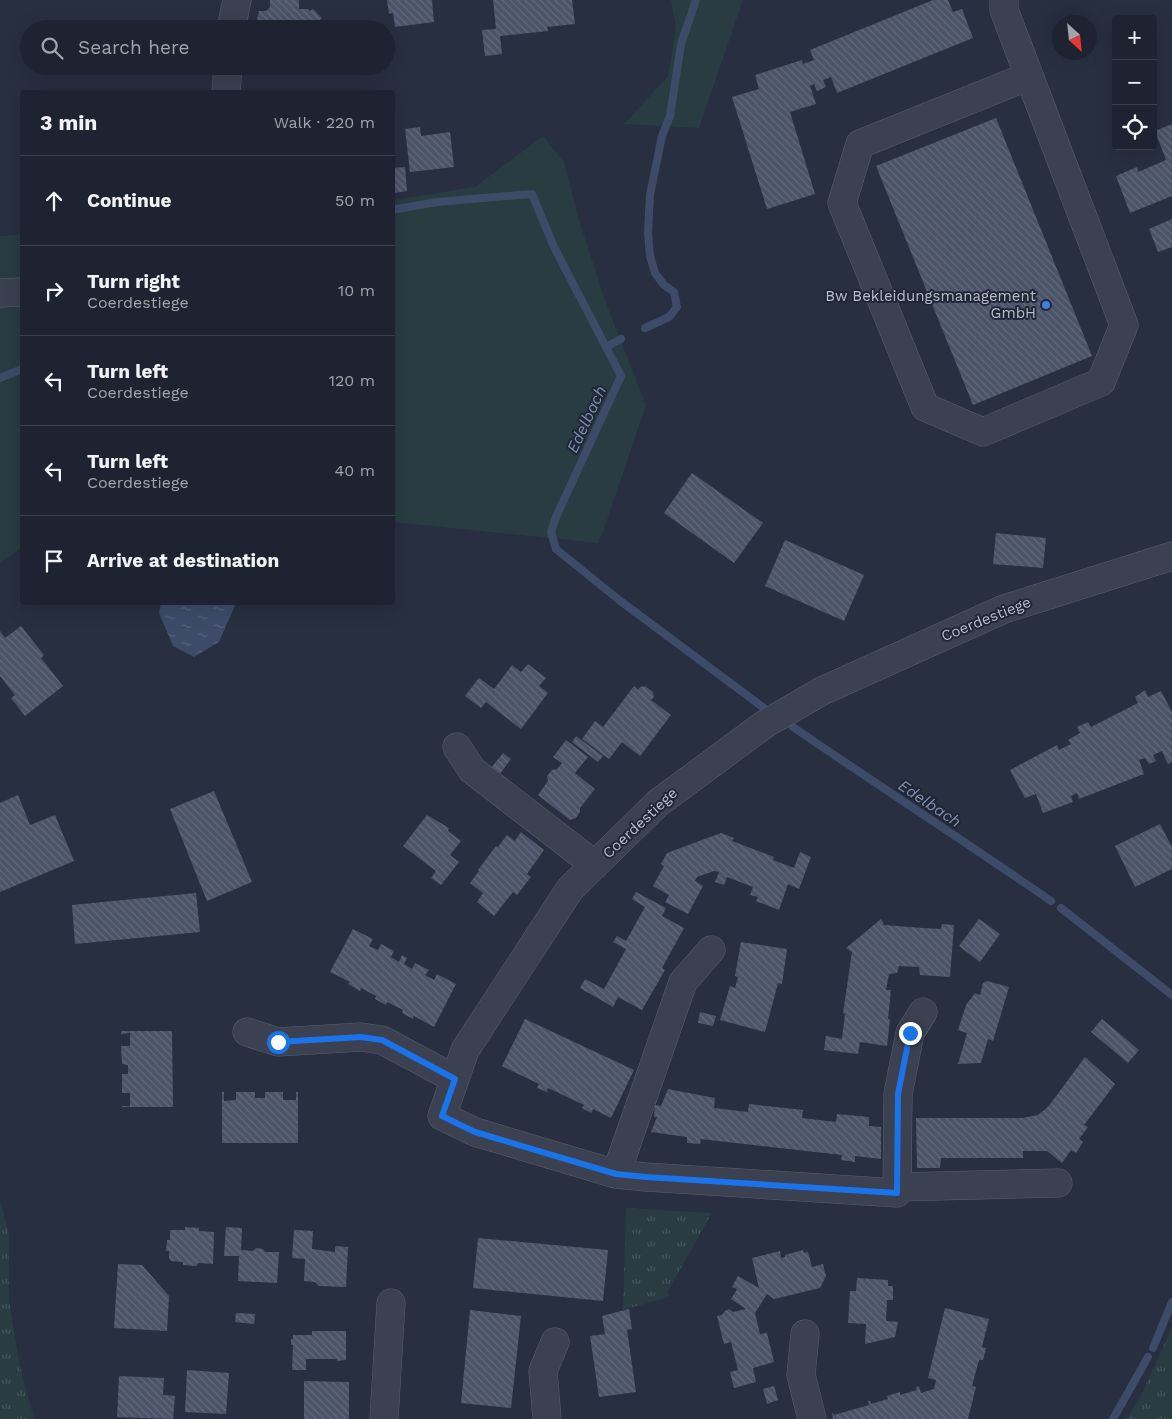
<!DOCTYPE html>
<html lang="en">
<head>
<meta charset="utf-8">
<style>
	body { margin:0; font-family:"Work Sans",sans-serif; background:#252b39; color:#f1f3f6 }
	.controls { position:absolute; right:15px; top:15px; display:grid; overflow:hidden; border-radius:5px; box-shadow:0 5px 20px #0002 }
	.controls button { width:45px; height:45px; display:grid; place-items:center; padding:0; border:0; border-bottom:1px solid #3b404d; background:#1d2331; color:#f1f3f6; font:25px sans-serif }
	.compass { position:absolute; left:1052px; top:15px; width:45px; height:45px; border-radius:50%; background:#1d2331; box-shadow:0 5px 20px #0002; rotate:153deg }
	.stop { position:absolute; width:15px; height:15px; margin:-11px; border:4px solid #1a73e8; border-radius:50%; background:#fff }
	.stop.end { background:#1a73e8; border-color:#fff; box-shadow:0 1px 5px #0008 }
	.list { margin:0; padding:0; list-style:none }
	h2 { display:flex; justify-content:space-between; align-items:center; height:65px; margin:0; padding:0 20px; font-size:21px }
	h2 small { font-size:16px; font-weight:400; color:#a0a4ab }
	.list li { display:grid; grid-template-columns:32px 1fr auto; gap:15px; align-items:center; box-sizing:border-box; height:90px; padding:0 20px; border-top:1px solid #3b404d }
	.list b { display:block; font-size:19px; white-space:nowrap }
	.list p { margin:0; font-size:16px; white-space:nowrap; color:#a0a4ab }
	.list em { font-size:16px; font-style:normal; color:#a0a4ab }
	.icon { flex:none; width:28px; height:28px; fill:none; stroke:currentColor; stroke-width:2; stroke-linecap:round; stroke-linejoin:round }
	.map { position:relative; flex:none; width:1172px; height:1419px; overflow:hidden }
	.search { position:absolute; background:#1d2331; box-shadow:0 5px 20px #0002; left:20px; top:20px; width:375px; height:55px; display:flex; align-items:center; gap:12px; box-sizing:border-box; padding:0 18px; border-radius:28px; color:#a0a4ab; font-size:19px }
	.panel { position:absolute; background:#1d2331; box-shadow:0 5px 20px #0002; left:20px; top:90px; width:375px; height:515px; border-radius:5px }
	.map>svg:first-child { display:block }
	.grass { fill:#293c42 }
	.park { fill:url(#park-tufts) }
	.water { fill:url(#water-ripples) }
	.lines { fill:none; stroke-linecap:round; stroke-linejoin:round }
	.stream { stroke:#3d4b69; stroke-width:8 }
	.building { fill:url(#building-back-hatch) }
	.minor-casing { stroke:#595f6e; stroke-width:29 }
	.minor { stroke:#3b4151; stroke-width:28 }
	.route { stroke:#1a73e8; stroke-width:6 }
	.shop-dot { fill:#3f7fe0; stroke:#1f2636; stroke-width:2 }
	.labels { text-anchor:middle; stroke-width:4; stroke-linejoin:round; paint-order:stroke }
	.poi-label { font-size:15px; fill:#b8bdcb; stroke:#1f2636; text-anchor:end }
	.street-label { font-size:15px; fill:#b8bdcb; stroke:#1f2636 }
	.water-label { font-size:16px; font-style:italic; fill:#808fb2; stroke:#1f2636 }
</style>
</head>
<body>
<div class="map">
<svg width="1172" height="1419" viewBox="0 0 1172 1419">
	<defs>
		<pattern id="park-tufts" width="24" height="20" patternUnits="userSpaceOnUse" patternTransform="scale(1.25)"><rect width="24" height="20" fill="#293c42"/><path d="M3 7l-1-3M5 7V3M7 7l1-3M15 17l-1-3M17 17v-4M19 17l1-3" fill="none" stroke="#46565c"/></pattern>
		<pattern id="water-ripples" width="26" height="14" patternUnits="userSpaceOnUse" patternTransform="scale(1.25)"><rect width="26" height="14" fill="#3d4b69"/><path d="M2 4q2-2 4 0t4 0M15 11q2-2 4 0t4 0" fill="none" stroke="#57637d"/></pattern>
		<pattern id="building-back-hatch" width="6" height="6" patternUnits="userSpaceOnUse" patternTransform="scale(1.25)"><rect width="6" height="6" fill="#4b5368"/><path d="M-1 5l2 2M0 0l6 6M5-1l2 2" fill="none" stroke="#636a7c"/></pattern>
	</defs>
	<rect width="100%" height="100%" fill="#272f41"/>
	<path class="grass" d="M671 0H743L699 128 624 124 668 76 676 28Z
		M543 136 564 162 579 220 606 303 646 405 603 532 598 543 393 522V200L475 187Z
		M22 235V278L0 280V236Z
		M22 301V548L0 563V303Z"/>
	<path class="park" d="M0 1199 9 1235V1299L19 1362 34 1419H0Z
		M626 1208 712 1213 668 1291 669 1297 623 1310Z
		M1172 1328V1419H1127L1139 1399Z"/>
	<path class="water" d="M161 603V602L236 603 219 642 194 657 173 646 159 613Z"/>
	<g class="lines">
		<path class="stream" d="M392 210 437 202 532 194 554 247 621 376 556 517 551 532 556 549 619 600 764 708
			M645 328 669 317 677 307 674 292 664 285 655 273 650 256 648 233 650 195 662 136 670 116 681 44 696 0
			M606 347 621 339
			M0 378 22 369
			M793 727C879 786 966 842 1051 901
			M1061 908 1172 995
			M1153 1348 1172 1302
			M1113 1419 1148 1357"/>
	</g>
	<path class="building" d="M270 0H299V9H308L310 11 313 9 322 18 319 21 321 23V29H255L259 11H266L270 7Z
		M387 0H432L434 22 395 27 393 13 389 14Z
		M493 0H572L575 24 547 27 548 31 500 36 502 54 485 56 482 30 496 29Z
		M933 0H948L953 12 962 9 973 38 837 93 831 77 823 80 826 87 817 91 814 84 810 86 816 104 790 112 815 194 767 209 732 97 759 89 755 75 802 60 803 64 814 60 810 50Z
		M291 66H316L315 72 290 75Z
		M996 118 1092 356 973 405 876 166Z
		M1172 124V196L1130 213 1116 176 1137 167 1138 172 1166 160 1155 131Z
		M420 127 421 136 450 132 454 167 410 172 405 129Z
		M405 167 407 191 394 193 392 168Z
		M1172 219V247L1158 252 1149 229Z
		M692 473 763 523 734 563 664 513Z
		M996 533 1046 538 1043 568 993 564Z
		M785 540 864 575 844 621 765 586Z
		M21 626 44 655 41 658 63 686 25 716 11 698 15 695 0 676V631L5 638Z
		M528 664 546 678 539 686 548 693 521 729 486 702 481 708 465 696 479 678 494 689 512 665 521 672Z
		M634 686 638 690 640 687 645 686 653 692 654 697 651 700 671 715 640 756 622 742 609 759 582 739 595 721 603 727Z
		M1145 690 1148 697 1161 691 1172 712V762L1168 764 1162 751 1153 755 1156 761 1149 764 1145 758 1139 760 1144 774 1079 799 1077 793 1071 796 1073 802 1043 813 1036 794 1025 798 1010 770 1057 745 1059 750 1071 744 1068 740 1080 733 1077 727 1088 722 1091 727 1138 703 1135 697Z
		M576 736 603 756 598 762 572 742Z
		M566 740 588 757 575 773 595 789 580 808V812L576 818 570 820 538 795 548 781 547 776 552 770 557 769 562 763 553 757Z
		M503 753 511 759 499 775 490 769Z
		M214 791 252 882 207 901 170 809Z
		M18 795 30 825 55 815 74 861 0 892V803Z
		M427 815 449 828 448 831 461 841 450 855 459 862 441 885 431 878 436 871 403 846Z
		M1160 824 1172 847V869L1135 887 1115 846Z
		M521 832 544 850 527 874 531 877 517 895 513 892 494 916 477 902 483 893 470 883 479 871 478 870 496 846 498 847 507 835 515 841Z
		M721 833 734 838 732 841 774 857 773 860 794 868 800 852 811 857 799 889 788 884 779 910 756 901 758 897 750 895 753 887 727 877 724 885 715 882 719 872 714 871 697 877 695 881 703 886 688 914 665 902 669 895 653 886 664 866 661 864 667 853Z
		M636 892 666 908 662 916 684 928 662 968 665 970 642 1010 618 997 613 1007 580 988 585 979 604 989 626 949 613 942 617 936 626 941 645 907 632 899Z
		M196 893 200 932 75 944 72 905Z
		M881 919 884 925 923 928 941 929 942 924 954 925 950 977 920 975 919 967 899 966 897 973 889 974 886 990H891L888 1019H890L887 1046 860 1042 858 1054 824 1050 826 1036 842 1039 845 1014 843 1013 852 952 846 948Z
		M979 919 1000 934 980 962 959 946Z
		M353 929 373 939 369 946 378 950 381 944 394 951 391 957 399 962 402 955 407 958 404 964 412 969 415 963 429 970 425 975 434 980 437 974 456 984 434 1027 414 1016 413 1019 402 1013 403 1010 387 1002 386 1005 375 999 376 996 361 988 360 991 348 984 350 982 330 972Z
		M741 942 787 949 782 984 778 983 765 1032 720 1020 730 986 735 988 738 977 735 976Z
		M987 981 1009 987 993 1041 988 1039 981 1063 958 1064 967 1033 958 1030 966 1005 975 993 980 995 983 983Z
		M700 1012 716 1016 713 1026 698 1023Z
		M525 1019 634 1070 611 1118 593 1109 591 1113 582 1108 584 1105 548 1088 547 1092 537 1088 539 1084 502 1066Z
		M1102 1019 1139 1050 1128 1063 1091 1032Z
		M121 1031H172L173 1107H122V1106H130V1093H122V1074H128V1065L122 1064 121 1046H130V1033L121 1034Z
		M1085 1057 1115 1084 1084 1125 1088 1127 1079 1139 1083 1142 1076 1153 1071 1150 1062 1163 1047 1151H1023V1158H941L940 1168H917L916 1118H1022L1038 1115 1048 1107Z
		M668 1089 715 1098 714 1108 748 1112 749 1104 803 1110 802 1118 836 1122 837 1114 869 1117V1126L881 1127V1159L855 1156V1162L841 1160 842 1155 701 1139 700 1144 687 1143V1137L651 1132 657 1117H654L655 1105 661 1106Z
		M222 1092H224V1101L236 1100V1092H255V1098H265V1092H283V1100H296V1092H298V1143H222Z
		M185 1227 199 1228V1231L214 1232 213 1264 198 1263 197 1266 183 1265V1262L171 1261 169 1258V1251H166L167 1240H170V1230H185Z
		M226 1227 242 1228 241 1250 253 1251 256 1248 263 1249 265 1252H279L277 1283 238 1281 239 1256H224Z
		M294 1230 313 1231 312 1249 335 1252V1246L348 1247 346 1287 319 1286 315 1282 304 1281 305 1259 292 1258Z
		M478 1238 608 1250 603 1301 473 1288Z
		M803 1250 804 1253 808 1252 812 1267 823 1264 826 1276 820 1288 774 1299 767 1294 755 1313 760 1334 767 1333 774 1362 753 1368 756 1382 734 1388 730 1372 738 1370 731 1342 724 1344 717 1316 722 1315 725 1311 729 1309 733 1312 746 1309 731 1299 737 1289 732 1287 738 1276 759 1288 752 1258 780 1251 781 1258 785 1257V1255Z
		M118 1264 142 1265 169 1296 167 1331 114 1328Z
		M857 1278 888 1280V1286H893V1300H887L886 1321 898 1322 895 1337 865 1344 866 1324 848 1323 850 1291H856Z
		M945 1308 989 1319 982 1347 986 1348 983 1360H979L972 1386 976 1387 968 1419H833L832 1413H833L834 1415 869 1405 868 1401H870L871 1404 888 1399 887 1396 900 1392V1395L917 1390 916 1387 919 1386 921 1393 934 1389 936 1380 928 1378Z
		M629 1309 632 1329 627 1330 636 1392 599 1397 590 1336 605 1334 602 1316Z
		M470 1310 521 1316 511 1408 461 1403Z
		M236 1313 255 1314 254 1324 235 1322Z
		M312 1331H346V1360L337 1361V1359H306V1370H292L293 1345H291V1339H293V1335H312Z
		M187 1370 229 1373 226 1414 185 1412Z
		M119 1376 164 1378 163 1395 175 1396 173 1419 117 1417Z
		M304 1381 349 1382V1419H304Z
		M774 1386 778 1400 767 1404 763 1389Z"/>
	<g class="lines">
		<defs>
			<path id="minor" d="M1004 0V10L1124 325 1101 382 983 432 925 407 842 203 860 144 1029 76
				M231 29 237 0
				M226 92 228 66
				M0 293 22 292
				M457 747 472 770 595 865
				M923 1012 910 1033 898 1094 897 1193 646 1177 616 1174 475 1132 442 1116 465 1050 570 889 658 803 765 724 822 691 1004 609 1172 556
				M247 1032 278 1042 361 1037 382 1040 455 1079
				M616 1174 683 982 711 950
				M897 1187 1058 1183
				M805 1334 801 1375 812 1419
				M384 1419 391 1303
				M547 1419 543 1371 555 1342"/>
		</defs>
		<use href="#minor" class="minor-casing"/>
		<use href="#minor" class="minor"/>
	</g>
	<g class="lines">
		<path class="route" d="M278 1042 361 1037 382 1040 455 1079 442 1116 475 1132 616 1174 646 1177 897 1193 898 1094 910 1033"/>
	</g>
	<circle class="shop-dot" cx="1046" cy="305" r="5"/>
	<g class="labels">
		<g class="poi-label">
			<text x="1036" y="301">Bw Bekleidungsmanagement<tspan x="1036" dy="17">GmbH</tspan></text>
		</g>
		<g class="street-label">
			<text transform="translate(986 619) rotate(-22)" y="5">Coerdestiege</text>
			<text transform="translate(640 823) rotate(-43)" y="5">Coerdestiege</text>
		</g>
		<g class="water-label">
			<text transform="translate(586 419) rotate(-65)" y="6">Edelbach</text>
			<text transform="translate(930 803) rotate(34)" y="6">Edelbach</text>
		</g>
	</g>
</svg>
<div class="controls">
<button>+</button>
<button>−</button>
<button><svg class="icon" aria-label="locate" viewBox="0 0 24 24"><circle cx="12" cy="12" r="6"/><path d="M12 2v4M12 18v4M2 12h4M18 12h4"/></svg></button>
</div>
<svg class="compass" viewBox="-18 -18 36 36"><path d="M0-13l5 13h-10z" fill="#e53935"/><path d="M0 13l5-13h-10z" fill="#a0a4ab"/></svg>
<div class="stop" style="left:278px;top:1042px"></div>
<div class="stop end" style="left:910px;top:1033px"></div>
<div class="search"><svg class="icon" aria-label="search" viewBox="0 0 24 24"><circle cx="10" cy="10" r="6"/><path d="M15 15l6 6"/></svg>Search here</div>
<section class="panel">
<h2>3 min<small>Walk · 220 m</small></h2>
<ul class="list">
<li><svg class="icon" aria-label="ahead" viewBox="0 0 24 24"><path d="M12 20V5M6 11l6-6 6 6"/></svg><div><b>Continue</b></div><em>50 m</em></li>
<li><svg class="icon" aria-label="right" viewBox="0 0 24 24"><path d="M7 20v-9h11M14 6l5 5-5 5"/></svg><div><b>Turn right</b><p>Coerdestiege</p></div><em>10 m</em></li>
<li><svg class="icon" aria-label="left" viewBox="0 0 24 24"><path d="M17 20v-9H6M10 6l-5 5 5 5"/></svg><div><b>Turn left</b><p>Coerdestiege</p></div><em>120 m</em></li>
<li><svg class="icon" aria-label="left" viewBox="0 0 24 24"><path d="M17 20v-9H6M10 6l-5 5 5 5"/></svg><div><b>Turn left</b><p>Coerdestiege</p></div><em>40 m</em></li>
<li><svg class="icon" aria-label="arrive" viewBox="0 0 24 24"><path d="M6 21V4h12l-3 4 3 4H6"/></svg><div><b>Arrive at destination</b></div></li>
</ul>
</section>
</div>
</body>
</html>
